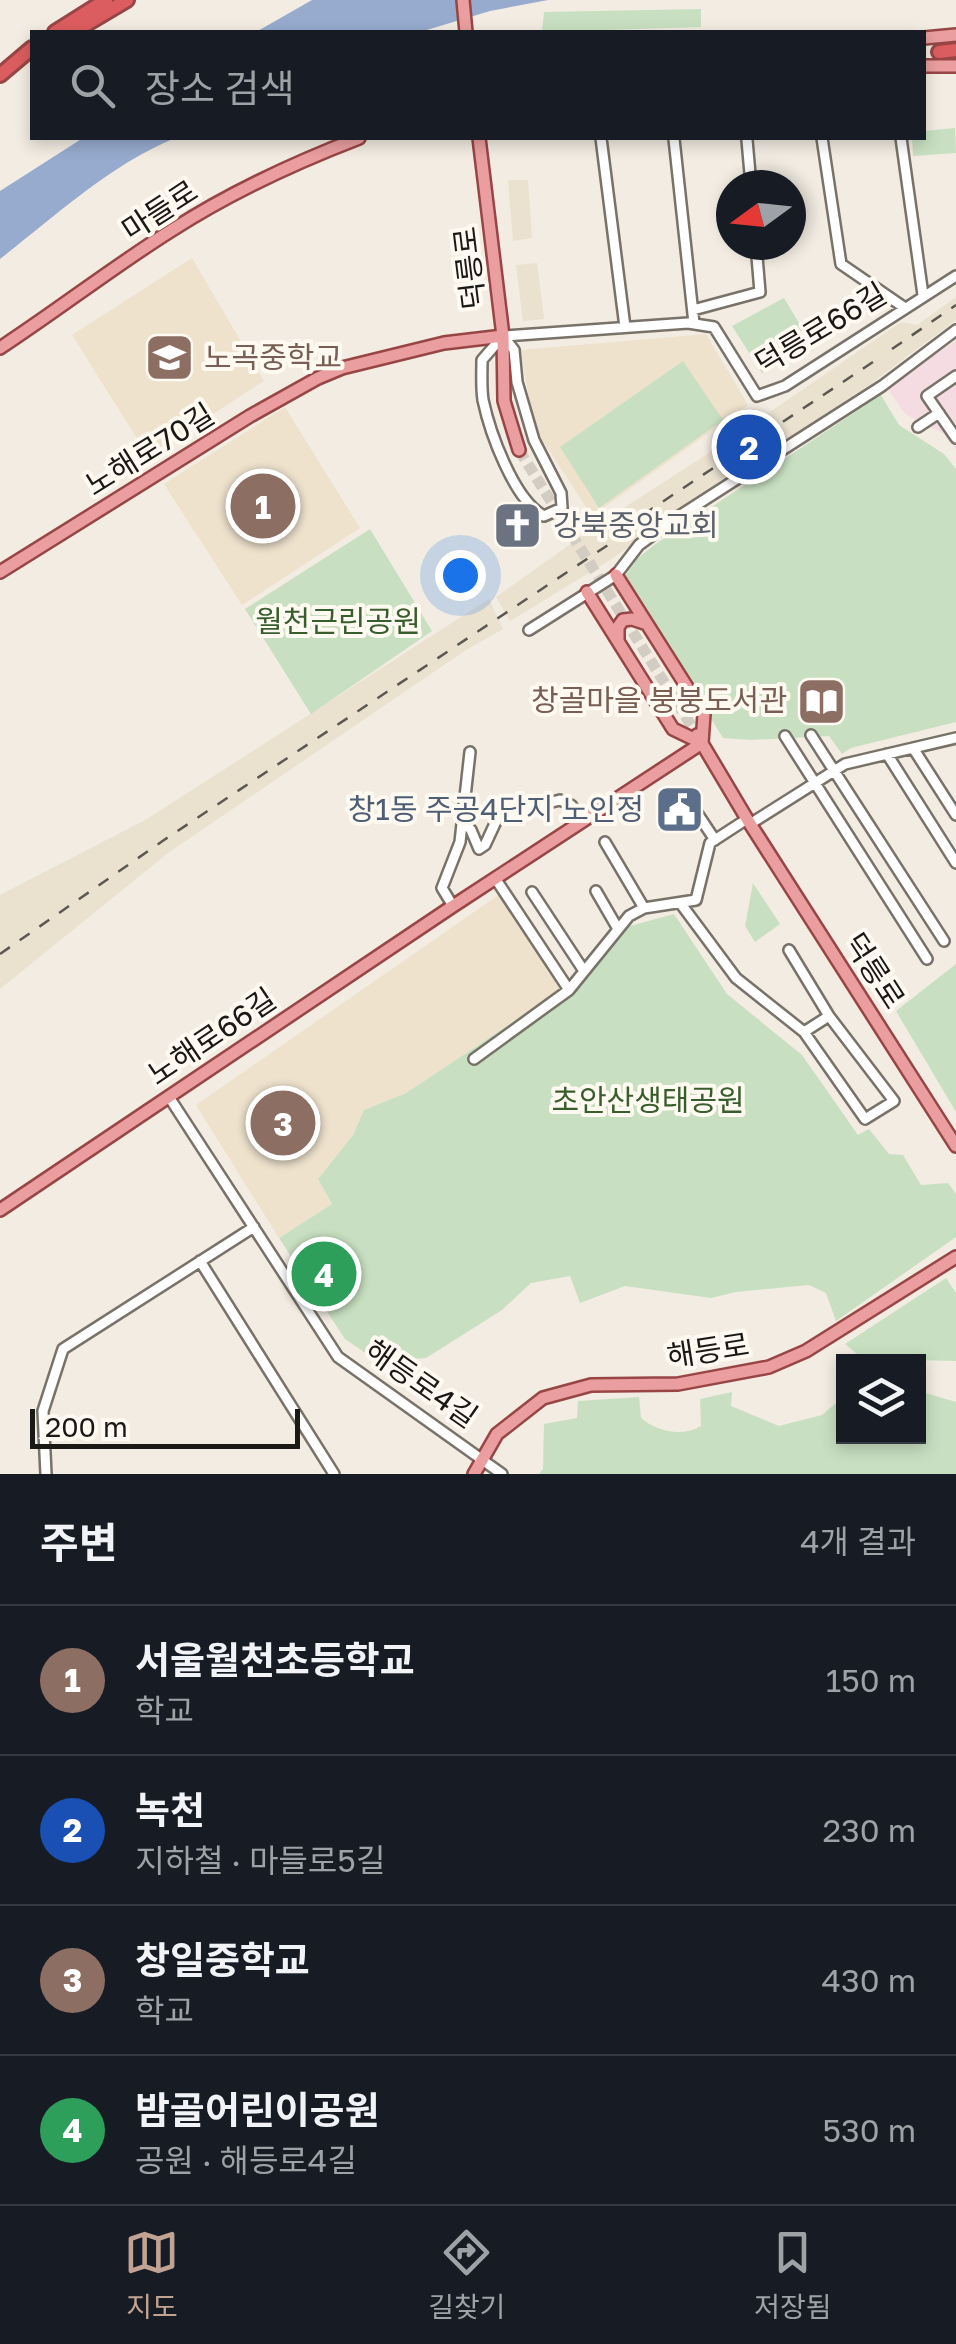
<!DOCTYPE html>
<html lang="ko">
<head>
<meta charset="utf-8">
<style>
	body { margin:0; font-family:"Golos Text","Noto Sans KR",sans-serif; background:#20242c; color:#f1f3f6 }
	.controls { position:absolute; right:30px; bottom:30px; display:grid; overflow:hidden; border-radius:0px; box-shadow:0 5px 15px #0003 }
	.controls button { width:90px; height:90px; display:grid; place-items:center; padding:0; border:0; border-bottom:2px solid #363941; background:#171b24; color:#f1f3f6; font:50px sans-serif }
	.compass { position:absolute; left:716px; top:170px; width:90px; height:90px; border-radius:50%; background:#171b24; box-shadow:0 5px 15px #0003; rotate:255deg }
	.scale { position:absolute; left:30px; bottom:25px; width:270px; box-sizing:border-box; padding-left:10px; border:5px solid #1b1915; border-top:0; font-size:28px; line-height:35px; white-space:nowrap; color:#1b1915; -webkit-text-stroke:8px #fffaf1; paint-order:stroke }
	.you { position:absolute; left:460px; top:575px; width:35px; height:35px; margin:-25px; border:8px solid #fff; border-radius:50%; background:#1a73e8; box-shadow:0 0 0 15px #1a73e833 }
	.badge { display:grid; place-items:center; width:65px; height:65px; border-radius:50%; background:#c1a393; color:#fff; font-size:32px; font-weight:700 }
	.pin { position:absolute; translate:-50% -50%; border:5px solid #fff; box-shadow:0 2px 10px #0006 }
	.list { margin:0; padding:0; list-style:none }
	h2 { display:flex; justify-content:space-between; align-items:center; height:130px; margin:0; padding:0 40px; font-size:42px }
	h2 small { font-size:32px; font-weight:400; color:#9ea1a6 }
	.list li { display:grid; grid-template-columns:65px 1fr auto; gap:30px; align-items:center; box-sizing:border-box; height:150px; padding:0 40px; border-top:2px solid #363941 }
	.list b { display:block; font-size:38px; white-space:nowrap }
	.list p { margin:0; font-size:32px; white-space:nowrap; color:#9ea1a6 }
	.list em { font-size:32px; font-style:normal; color:#9ea1a6 }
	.icon { flex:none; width:55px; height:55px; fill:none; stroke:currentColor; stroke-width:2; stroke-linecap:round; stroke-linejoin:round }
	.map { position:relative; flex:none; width:956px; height:1474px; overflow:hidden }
	.search { position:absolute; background:#171b24; box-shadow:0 5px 15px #0003; left:30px; right:30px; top:30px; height:110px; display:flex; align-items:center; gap:25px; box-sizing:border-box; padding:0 35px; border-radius:0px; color:#9ea1a6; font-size:38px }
	.sheet { height:730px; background:#171b24 }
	nav { display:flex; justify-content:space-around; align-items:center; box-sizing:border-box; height:140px; border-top:2px solid #363941; background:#171b24; font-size:28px; color:#9ea1a6 }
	nav a { display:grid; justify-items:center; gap:5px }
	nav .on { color:#c1a393 }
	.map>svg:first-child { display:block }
	.built { fill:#eae1cf }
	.industrial { fill:#f5dce3 }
	.education { fill:#eee2cd }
	.green { fill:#c8e0c1 }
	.water { fill:#96abce }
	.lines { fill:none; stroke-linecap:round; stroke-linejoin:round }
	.major-tunnel { stroke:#d2ccc3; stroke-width:11; stroke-dasharray:11 5.5; stroke-linecap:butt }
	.minor-casing { stroke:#787269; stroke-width:14 }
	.major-casing { stroke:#984545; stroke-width:16 }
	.highway-casing { stroke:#984545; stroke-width:18 }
	.minor { stroke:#fff; stroke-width:9 }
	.major { stroke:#ea9e9f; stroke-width:11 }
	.highway { stroke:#dc5d5f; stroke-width:12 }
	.rail { stroke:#5b5852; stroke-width:2.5; stroke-dasharray:12 12; stroke-linecap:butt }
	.labels { text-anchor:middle; stroke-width:8; stroke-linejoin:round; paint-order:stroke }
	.street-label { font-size:30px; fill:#1b1915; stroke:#fffaf1 }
	.education-label { font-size:30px; fill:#785e54; stroke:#fffaf1; text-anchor:start }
	.worship-label { font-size:30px; fill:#5b616d; stroke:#fffaf1; text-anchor:start }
	.park-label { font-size:30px; fill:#395e2e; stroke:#fffaf1 }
	.service-label { font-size:30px; fill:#4e5e75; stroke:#fffaf1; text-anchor:end }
</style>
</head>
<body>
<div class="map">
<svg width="956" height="1474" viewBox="0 0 956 1474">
	<rect width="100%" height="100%" fill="#f2ece2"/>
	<path class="built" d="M508 180H528L532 238 513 241Z
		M537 263 544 319 523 321 516 265Z
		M956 297V320L869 385 610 560 510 621 496 597 596 526 735 436 901 322 917 325Z
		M489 599 503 629 466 650 168 853 0 989V895L147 819Z"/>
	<path class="industrial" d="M956 341V449L944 434 905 414 886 386Z"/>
	<path class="education" d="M192 258 264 381 148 456 72 335Z
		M706 334 748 405 592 516 533 426 521 350Z
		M285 407 360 528 242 605 164 484Z
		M500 894 561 990 406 1093 364 1110 353 1135 318 1179 332 1204 279 1238 196 1105Z"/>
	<path class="green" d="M701 9V27L542 32 544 12Z
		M955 128 956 153 913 156 912 138H924V131Z
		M784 298 803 330 788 340 794 354 762 373 732 326Z
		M683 361 723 420 599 508 560 447Z
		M881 395 899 425 944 454 956 469V722L851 748 842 754 829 736 751 740 723 738 624 578 637 559 654 545Z
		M370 529 432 631 311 714 245 609Z
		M753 883 780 924 755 942 745 926Z
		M674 914 727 994 802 1055 858 1135 869 1129 889 1154 903 1155 921 1185 948 1183 956 1194V1237L836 1321 826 1293 809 1285 736 1292 711 1298 625 1286 580 1303 570 1276 531 1283 502 1310 426 1358 413 1359 398 1375 345 1339 279 1238 332 1204 318 1179 353 1135 364 1110 406 1093 561 990 575 991 630 926Z
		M956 964V1112L896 1011Z
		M946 1278 956 1293V1361L863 1359 845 1344Z
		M919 1391 956 1402V1474H539L543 1469 544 1424 577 1418 578 1401 639 1397 641 1418C657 1432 683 1437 701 1426L700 1399 732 1392 731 1406 779 1426 822 1415 843 1397 844 1436H918Z"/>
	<path class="water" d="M312 0H548L490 11 420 32H256Z
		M83 138H175C110 165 55 216 0 259V191Z"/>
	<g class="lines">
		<path class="major-tunnel" d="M519 450 697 735"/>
		<defs>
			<path id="minor" d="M601 138 625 327
				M822 138 841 264 905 308
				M901 138 923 295
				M674 139 694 323
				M747 140 751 185
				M693 310 760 292 756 245
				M503 336 688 323 714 327 757 396 785 386 956 276
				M503 336 514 350 517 382 534 440 561 493 562 508 544 516C514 500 490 433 483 400 481 387 482 373 482 360Z
				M956 376 927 396 956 438
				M918 427 939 413
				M529 630 616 575 639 545 673 520 882 386 956 330
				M811 735 944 941
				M785 736 927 959
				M913 748 956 815
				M887 754 956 863
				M695 810 715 840
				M462 820 471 830 479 849 485 845 499 815 560 800 571 805 582 820
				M750 824 845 764 956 738
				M605 842 644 908
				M596 891 618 929
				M532 892 584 971
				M681 904 736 978 804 1032 865 1119 894 1101 829 1016 789 950
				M453 906 442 888 460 842 470 752
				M569 990 629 916 644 908 696 900 710 843 747 819
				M804 1032 829 1016
				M474 1059 569 990 495 878
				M169 1097 338 1357 502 1474
				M200 1261 334 1474
				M46 1474 43 1411 63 1349 254 1227"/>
			<path id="major" d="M463 0 466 32
				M924 38 956 35
				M924 66H956
				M479 138 503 336 504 401 519 450
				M0 348C58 310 113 267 172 230 231 192 294 163 359 138
				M0 572 250 416 318 378 342 368 444 343 503 336
				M616 575 704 714 702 743
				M587 592 673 729 702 743
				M618 639V627L623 620 632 619 647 624
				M697 735 747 819 956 1146
				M0 1210 453 906 702 743
				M474 1474 497 1434 543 1398 591 1385 678 1384 769 1367 806 1351 956 1257"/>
			<path id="highway" d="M55 32 106 0
				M73 32 127 0
				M939 52 956 50
				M0 75 32 48"/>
		</defs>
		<use href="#minor" class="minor-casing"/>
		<use href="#major" class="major-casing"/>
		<use href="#highway" class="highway-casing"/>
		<use href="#minor" class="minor"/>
		<use href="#major" class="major"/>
		<use href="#highway" class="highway"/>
		<path class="rail" d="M892 349 956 305
			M623 528 873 362
			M0 954 164 840 608 545"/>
	</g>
	<defs>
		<symbol id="school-square" viewBox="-11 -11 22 22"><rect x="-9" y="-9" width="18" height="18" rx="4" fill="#8d6e63" stroke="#fffaf1"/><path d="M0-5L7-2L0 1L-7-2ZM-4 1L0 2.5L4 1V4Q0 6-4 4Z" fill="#fff"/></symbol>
		<symbol id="church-square" viewBox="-11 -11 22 22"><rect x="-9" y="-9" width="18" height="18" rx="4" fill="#6b7280" stroke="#fffaf1"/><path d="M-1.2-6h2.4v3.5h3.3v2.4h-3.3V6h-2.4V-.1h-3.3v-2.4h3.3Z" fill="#fff"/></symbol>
		<symbol id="library-square" viewBox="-11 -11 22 22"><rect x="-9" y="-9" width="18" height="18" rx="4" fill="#8d6e63" stroke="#fffaf1"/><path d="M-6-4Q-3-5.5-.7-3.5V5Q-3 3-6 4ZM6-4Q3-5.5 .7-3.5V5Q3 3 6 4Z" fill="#fff"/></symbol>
		<symbol id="civic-square" viewBox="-11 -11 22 22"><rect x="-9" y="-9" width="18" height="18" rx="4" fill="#5c6f8a" stroke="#fffaf1"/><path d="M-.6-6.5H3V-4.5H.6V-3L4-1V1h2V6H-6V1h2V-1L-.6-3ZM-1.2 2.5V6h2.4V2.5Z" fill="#fff"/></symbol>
	</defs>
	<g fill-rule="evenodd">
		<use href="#school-square" x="142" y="330" width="55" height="55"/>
		<use href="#church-square" x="490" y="498" width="55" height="55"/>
		<use href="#library-square" x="794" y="674" width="55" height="55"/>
		<use href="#civic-square" x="652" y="782" width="55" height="55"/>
	</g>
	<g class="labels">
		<g class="street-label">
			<text transform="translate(160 211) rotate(-33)" y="10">마들로</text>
			<text transform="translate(470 268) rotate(-97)" y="10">덕릉로</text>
			<text transform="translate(821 329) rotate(-31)" y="10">덕릉로66길</text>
			<text transform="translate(150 450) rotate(-32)" y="10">노해로70길</text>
			<text transform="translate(874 971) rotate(57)" y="10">덕릉로</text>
			<text transform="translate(212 1037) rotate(-34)" y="10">노해로66길</text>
			<text transform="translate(708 1351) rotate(-9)" y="10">해등로</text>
			<text transform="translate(421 1384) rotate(35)" y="10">해등로4길</text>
		</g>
		<g class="education-label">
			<text x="204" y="368">노곡중학교</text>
			<text x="787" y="711" text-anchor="end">창골마을 붕붕도서관</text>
		</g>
		<g class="worship-label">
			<text x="553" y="536">강북중앙교회</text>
		</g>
		<g class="park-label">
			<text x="338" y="632">월천근린공원</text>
			<text x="648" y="1111">초안산생태공원</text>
		</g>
		<g class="service-label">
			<text x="644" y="820">창1동 주공4단지 노인정</text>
		</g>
	</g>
</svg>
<div class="controls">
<button><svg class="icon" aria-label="layers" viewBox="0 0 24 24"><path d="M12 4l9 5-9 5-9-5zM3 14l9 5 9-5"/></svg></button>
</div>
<svg class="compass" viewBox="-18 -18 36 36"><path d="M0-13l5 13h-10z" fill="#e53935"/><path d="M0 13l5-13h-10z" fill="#9ea1a6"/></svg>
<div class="scale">200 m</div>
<div class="you"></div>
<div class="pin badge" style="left:263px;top:506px;background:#8d6e63">1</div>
<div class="pin badge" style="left:749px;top:447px;background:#1a4fb4">2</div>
<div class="pin badge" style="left:283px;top:1123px;background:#8d6e63">3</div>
<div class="pin badge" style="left:324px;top:1274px;background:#2e9e5b">4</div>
<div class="search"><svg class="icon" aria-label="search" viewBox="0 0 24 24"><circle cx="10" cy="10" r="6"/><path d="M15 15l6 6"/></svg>장소 검색</div>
</div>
<section class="sheet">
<h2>주변<small>4개 결과</small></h2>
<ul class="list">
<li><span class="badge" style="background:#8d6e63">1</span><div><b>서울월천초등학교</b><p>학교</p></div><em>150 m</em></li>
<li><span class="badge" style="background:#1a4fb4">2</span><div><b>녹천</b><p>지하철 · 마들로5길</p></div><em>230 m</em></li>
<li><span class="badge" style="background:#8d6e63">3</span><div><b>창일중학교</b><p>학교</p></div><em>430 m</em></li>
<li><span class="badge" style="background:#2e9e5b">4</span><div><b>밤골어린이공원</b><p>공원 · 해등로4길</p></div><em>530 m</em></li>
</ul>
</section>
<nav>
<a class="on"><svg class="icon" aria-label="map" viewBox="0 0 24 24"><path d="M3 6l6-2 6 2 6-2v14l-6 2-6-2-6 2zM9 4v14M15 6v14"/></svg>지도</a>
<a><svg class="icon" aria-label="directions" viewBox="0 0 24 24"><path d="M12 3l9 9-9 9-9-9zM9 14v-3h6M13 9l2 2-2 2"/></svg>길찾기</a>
<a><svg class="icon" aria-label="saved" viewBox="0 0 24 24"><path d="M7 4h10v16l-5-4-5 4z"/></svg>저장됨</a>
</nav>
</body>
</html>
